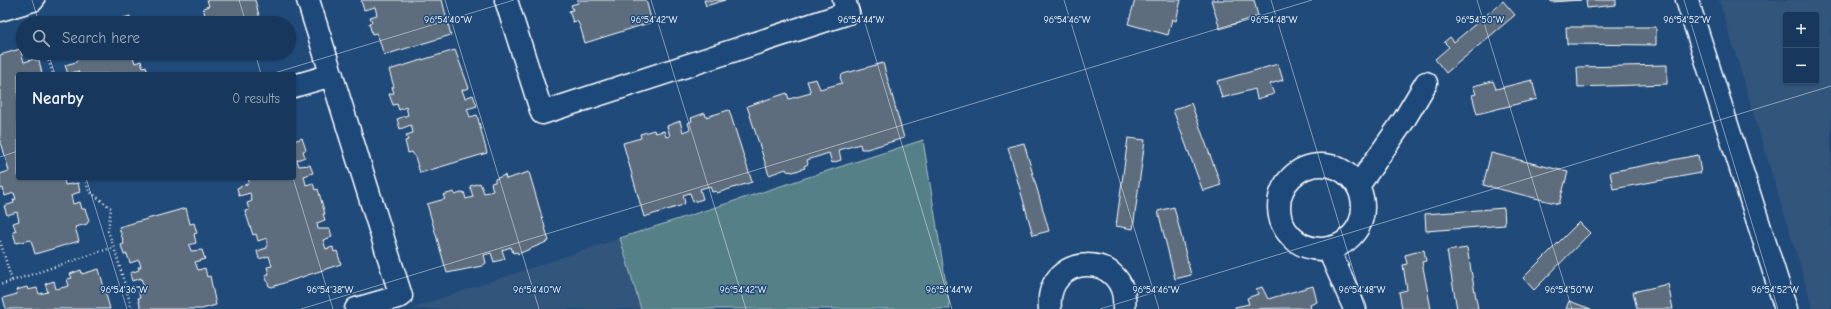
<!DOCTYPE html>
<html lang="en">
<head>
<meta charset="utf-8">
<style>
	body { margin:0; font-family:"Comic Neue",sans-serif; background:#244365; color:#f1f3f6 }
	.controls { position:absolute; right:12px; top:12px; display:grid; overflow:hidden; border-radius:4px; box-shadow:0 1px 3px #0004 }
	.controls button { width:36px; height:36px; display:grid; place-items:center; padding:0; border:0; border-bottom:1px solid #365272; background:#17385c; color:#f1f3f6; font:20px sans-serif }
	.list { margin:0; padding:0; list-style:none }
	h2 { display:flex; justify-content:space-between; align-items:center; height:52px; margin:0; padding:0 16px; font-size:17px }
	h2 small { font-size:13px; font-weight:400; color:#9eacbb }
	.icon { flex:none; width:22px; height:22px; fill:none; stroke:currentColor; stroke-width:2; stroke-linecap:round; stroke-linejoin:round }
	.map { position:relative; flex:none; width:1831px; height:309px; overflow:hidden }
	.search { position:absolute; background:#17385c; box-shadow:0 1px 3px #0004; left:16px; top:16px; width:280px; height:44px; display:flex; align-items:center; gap:10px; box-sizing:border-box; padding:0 14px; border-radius:22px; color:#9eacbb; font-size:15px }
	.panel { position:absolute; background:#17385c; box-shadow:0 1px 3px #0004; left:16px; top:72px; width:280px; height:108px; border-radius:4px }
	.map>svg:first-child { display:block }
	.built { fill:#32547b; fill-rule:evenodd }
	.green { fill:#548088; stroke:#aac0c4 }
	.building { fill:#5d6d7d; stroke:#fff }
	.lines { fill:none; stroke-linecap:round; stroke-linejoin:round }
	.minor-casing { stroke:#fff; stroke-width:25 }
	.path { stroke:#fff; stroke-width:2.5; stroke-dasharray:1 3; stroke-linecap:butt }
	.minor { stroke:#1f4a7a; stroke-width:22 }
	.ticks { fill:none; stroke:#fff; stroke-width:1; stroke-opacity:0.45 }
	.ticks-label { font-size:10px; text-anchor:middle; fill:#fff; stroke:#1f4a7a; stroke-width:3; stroke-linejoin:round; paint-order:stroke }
</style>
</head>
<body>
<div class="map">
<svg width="1831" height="309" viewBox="0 0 1831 309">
	<rect width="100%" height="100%" fill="#1f4a7a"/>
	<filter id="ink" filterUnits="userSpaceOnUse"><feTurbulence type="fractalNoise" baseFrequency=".025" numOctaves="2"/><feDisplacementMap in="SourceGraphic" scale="8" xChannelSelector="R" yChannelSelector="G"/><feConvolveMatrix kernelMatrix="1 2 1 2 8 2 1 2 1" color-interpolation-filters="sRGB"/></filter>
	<g filter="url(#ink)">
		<path class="built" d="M1719 0H1831V309H1813ZM1786 15H1816V81H1786Z
			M620 238 641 309H411L441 298Z"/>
		<path class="green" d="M923 140 950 309H641L620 238Z"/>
		<path class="building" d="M207 0H255L260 19 248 23H207L203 8 209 6Z
			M363 0H442L451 35 384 55 379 39 376 33 372 34 369 23 372 22 370 17 377 15 375 7 364 10 361 1Z
			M577 0H646L652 22 585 43 580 26 577 21 573 22 569 11 573 10 571 5 578 3Z
			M704 0H725L706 6Z
			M1135 0H1181L1176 21 1172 19 1168 35 1128 24Z
			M1211 0H1254L1258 16 1220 29Z
			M1551 0H1581L1551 2Z
			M1586 0H1616V5L1587 8Z
			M1503 1 1515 15 1446 73 1435 59 1449 47 1444 42 1450 37 1454 42Z
			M130 16 132 23H107Z
			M1566 27H1656V45L1567 44Z
			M20 49 24 62 35 59 36 61 39 60 42 74H18V178H65L64 179 65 185 78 183 80 192 71 195 73 204 80 202 82 209H85L89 220 87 224 75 227 79 241 35 254 31 240 16 243 13 232 16 231 13 223 19 221 17 212 7 215 4 206 14 203 13 200 16 199 14 193 5 196 3 188 0 189V174L9 171 2 145H0V55Z
			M455 50 469 88 462 90 465 98 473 95 477 106 467 109 470 117 477 115 487 153 420 173 415 157 412 152 408 153 405 141 408 140 406 135 413 133 411 125 400 129 397 119 408 115 406 107 399 110 397 104 393 105 389 94 394 93 392 87H394L389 70Z
			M76 53H134L132 54 135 63 141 61 143 67 146 66 148 74H79L78 71 68 74 65 65 76 62 78 59Z
			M883 63 904 138 867 149H861L860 144 839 150 841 160 832 163 829 153 807 160 808 164 804 166 805 168 793 172 787 171 786 169 769 175 747 106 787 93 789 99 811 93 807 81 816 79 820 89 842 83 840 77 843 74Z
			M1278 64 1283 80 1270 84 1274 94 1257 99 1255 89 1222 98 1217 81Z
			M1667 65V84L1578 87 1577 67Z
			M1532 80 1537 99 1477 114 1472 95 1476 94 1473 86 1493 81 1496 89Z
			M1191 103 1221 185 1203 191 1173 110Z
			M729 110 752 182 717 193 716 191 712 192 710 186 700 189 703 199 693 202 690 193 683 195 685 203 680 206 644 217 623 143 641 138 640 134 654 130 655 133 664 131 666 137 670 136 667 126 680 121 683 132 690 129 688 123 692 121 691 118 705 113 706 117Z
			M302 138 306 150 303 151 305 157 297 160 299 166 310 165 313 173 304 176 306 185 313 183 315 190 318 189 325 214H323L325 220 317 223 318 229H330L332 237 323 240 326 249 333 247 334 252 337 251 341 264 272 287 269 286 265 275 269 274 267 267 272 266 269 256 259 259 257 251 267 248V238L258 241 256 234 253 235 245 211 249 210 247 203 252 201 250 193 239 196 237 188 247 184 249 181 248 178H294V141Z
			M1128 138 1145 140 1133 229 1116 226Z
			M1024 143 1049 231 1033 235 1008 147Z
			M1491 153 1568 172 1559 204 1483 185Z
			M1698 155 1701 173 1613 189 1610 172Z
			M529 172 549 241 518 254 517 252 513 253 511 247 502 250 505 259 494 262 491 253 484 255 486 263 482 266 447 273 427 204 445 199 443 195 454 192 455 195 464 192 466 199 473 197 470 186 480 183 484 193 493 191 491 183 495 182V179L505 175 506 179Z
			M1174 207 1191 275 1175 279 1158 211Z
			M186 208 190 224 194 223 197 233 194 234 196 243 189 245 191 251 202 250 205 259 195 262 198 270 205 268 207 277 210 276 216 305 202 309H141L138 298H140L138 289 144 287 141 278 132 281 130 273 139 270 138 267H141L139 260 130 263 127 254 124 255 121 245 124 244 119 227Z
			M1504 208 1505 225 1426 231 1425 214Z
			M1579 222 1590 233 1534 290 1523 278Z
			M1467 248 1478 309H1457L1447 251Z
			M1424 250 1426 261 1422 262 1431 309H1402L1399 292 1407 290 1403 265 1407 264 1405 255Z
			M99 269 110 309H6L3 298 17 294 16 290 27 287 28 290 37 288 39 294 48 292 45 284 54 281 56 289 69 286 67 279 72 278 70 274 81 270 82 274Z
			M1668 284 1673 309H1637L1633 292Z
			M1313 286 1317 302 1310 305 1311 309 1297 308 1235 309V307L1249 304 1247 298 1258 294 1256 289 1262 287 1268 299Z
			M1569 301 1591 309H1566Z"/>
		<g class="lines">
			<defs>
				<path id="minor" d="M308 0 401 296 356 309
					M506 0 542 113 848 13 844 0
					M1687 0 1786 309
					M0 10 33 0
					M294 86 332 75
					M1279 207a42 42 0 1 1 84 0a42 42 0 1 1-84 0Z
					M1358 186 1404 120 1426 83
					M1328 248 1355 309
					M1050 309C1044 251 1130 250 1124 309"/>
			</defs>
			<use href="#minor" class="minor-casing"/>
			<path class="path" d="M46 53 53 74
				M0 241 12 281 0 285
				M114 247 132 309
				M12 281 114 247 108 231 111 208 89 191 85 178"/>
			<use href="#minor" class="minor"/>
		</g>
	</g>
	<path class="ticks" d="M32 0 39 23M239 0 246 23M445 0 539 309M651 0 746 309M858 0 952 309M1064 0 1159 309M1271 0 1365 309M1477 0 1572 309M1684 0 1778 309M48 53 55 74M255 53 261 74M271 74 514 0M0 157 18 151M86 178 127 309M293 178 333 309M301 309 1312 0M1100 309 1831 86"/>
	<g class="ticks-label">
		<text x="448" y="23">96°54'40"W</text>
		<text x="654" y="23">96°54'42"W</text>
		<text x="861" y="23">96°54'44"W</text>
		<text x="1067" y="23">96°54'46"W</text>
		<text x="1274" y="23">96°54'48"W</text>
		<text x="1480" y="23">96°54'50"W</text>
		<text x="1687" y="23">96°54'52"W</text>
		<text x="124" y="293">96°54'36"W</text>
		<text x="330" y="293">96°54'38"W</text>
		<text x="537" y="293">96°54'40"W</text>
		<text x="743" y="293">96°54'42"W</text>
		<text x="949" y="293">96°54'44"W</text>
		<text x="1156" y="293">96°54'46"W</text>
		<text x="1362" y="293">96°54'48"W</text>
		<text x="1569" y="293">96°54'50"W</text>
		<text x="1775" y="293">96°54'52"W</text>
	</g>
</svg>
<div class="controls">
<button>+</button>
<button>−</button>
</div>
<div class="search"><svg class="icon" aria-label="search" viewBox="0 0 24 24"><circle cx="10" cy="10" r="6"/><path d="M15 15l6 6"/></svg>Search here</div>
<section class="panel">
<h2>Nearby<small>0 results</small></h2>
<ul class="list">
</ul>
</section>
</div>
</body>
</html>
